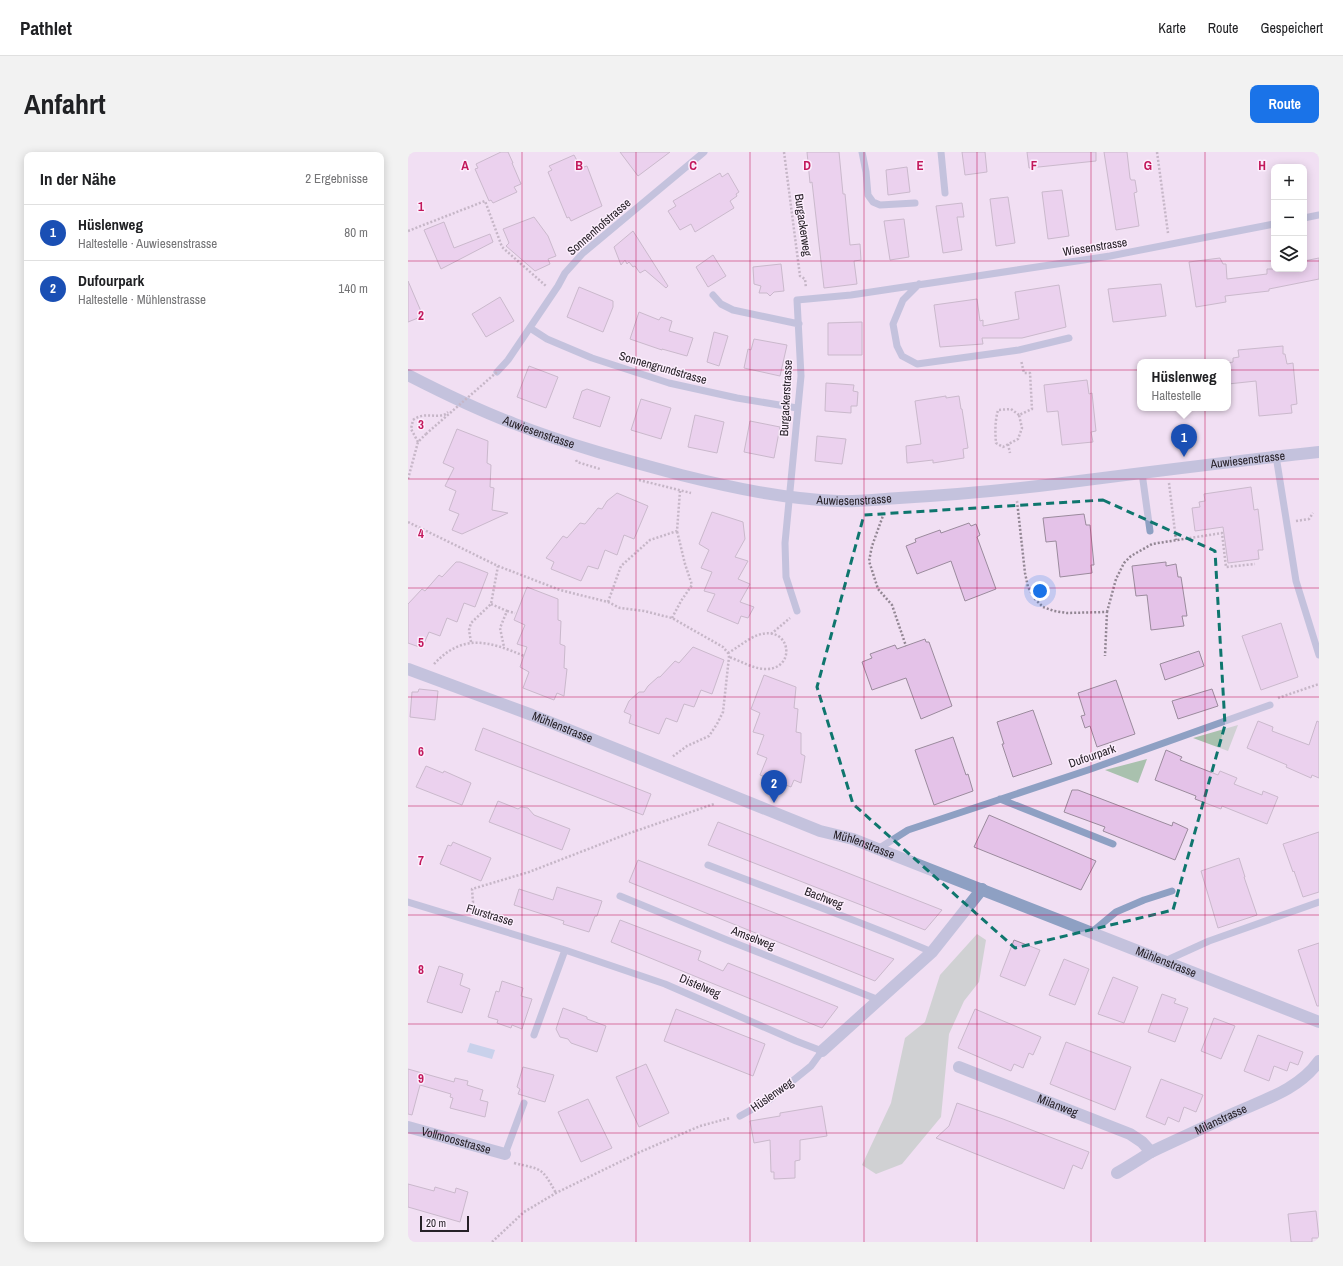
<!DOCTYPE html>
<html lang="de">
<head>
<meta charset="utf-8">
<style>
	body { margin:0; font-family:"Archivo Narrow",sans-serif; background:#f2f2f2; color:#202124 }
	.controls { position:absolute; right:12px; top:12px; display:grid; overflow:hidden; border-radius:8px; box-shadow:0 2px 10px #0003 }
	.controls button { width:36px; height:36px; display:grid; place-items:center; padding:0; border:0; border-bottom:1px solid #e0e0e0; background:#fff; color:#202124; font:20px sans-serif }
	.scale { position:absolute; left:12px; bottom:10px; width:49px; box-sizing:border-box; padding-left:4px; border:2px solid #262027; border-top:0; font-size:11px; line-height:14px; white-space:nowrap; color:#262027; -webkit-text-stroke:3px #fceefd; paint-order:stroke }
	.you { position:absolute; left:632px; top:439px; width:14px; height:14px; margin:-10px; border:3px solid #fff; border-radius:50%; background:#1a73e8; box-shadow:0 0 0 6px #1a73e833 }
	.badge { display:grid; place-items:center; width:26px; height:26px; border-radius:50%; background:#1a73e8; color:#fff; font-size:13px; font-weight:700 }
	.pin { position:absolute; translate:-50% -33px; filter:drop-shadow(0 1px 2px #0008) }
	.pin::after { content:''; position:absolute; top:21px; width:14px; height:12px; background:inherit; clip-path:polygon(0 0,100% 0,50% 100%) }
	.popup { position:absolute; left:729px; top:207px; width:94px; height:52px; box-sizing:border-box; display:grid; place-content:center; border-radius:8px; background:#fff; filter:drop-shadow(0 1px 3px #0005); font-size:13px; white-space:nowrap; color:#757577 }
	.popup b { font-size:15px; color:#202124 }
	.popup::after { content:''; position:absolute; left:50%; top:100%; margin-left:-8px; border:8px solid transparent; border-top-color:#fff }
	.list { margin:0; padding:0; list-style:none }
	h2 { display:flex; justify-content:space-between; align-items:center; height:52px; margin:0; padding:0 16px; font-size:17px }
	h2 small { font-size:13px; font-weight:400; color:#757577 }
	.list li { display:grid; grid-template-columns:26px 1fr auto; gap:12px; align-items:center; box-sizing:border-box; height:56px; padding:0 16px; border-top:1px solid #e0e0e0 }
	.list b { display:block; font-size:15px; white-space:nowrap }
	.list p { margin:0; font-size:13px; white-space:nowrap; color:#757577 }
	.list em { font-size:13px; font-style:normal; color:#757577 }
	.icon { flex:none; width:22px; height:22px; fill:none; stroke:currentColor; stroke-width:2; stroke-linecap:round; stroke-linejoin:round }
	.map { position:relative; flex:none; width:911px; height:1090px; overflow:hidden; border-radius:8px }
	header { display:flex; align-items:center; gap:24px; box-sizing:border-box; height:56px; padding:0 20px; background:#fff; border-bottom:1px solid #e0e0e0 }
	header strong { font-size:19px }
	nav { display:flex; gap:22px; margin-inline-start:auto; font-size:14px }
	.intro { display:flex; align-items:center; justify-content:space-between; box-sizing:border-box; height:96px; padding:0 24px }
	h1 { margin:0; font-size:28px }
	.button { padding:10px 18px; border-radius:8px; background:#1a73e8; color:#fff; font-size:14px; font-weight:700 }
	main { display:flex; gap:24px; padding:0 24px }
	aside { flex:1; background:#fff; border-radius:8px; box-shadow:0 2px 10px #0003 }
	.map>svg:first-child { display:block }
	.green { fill:#a9c1ae }
	.water { fill:#99c1e2 }
	.building { fill:#e4c2e8; stroke:#9b8b9d }
	.lines { fill:none; stroke-linecap:round; stroke-linejoin:round }
	.path { stroke:#928693; stroke-width:2.5; stroke-dasharray:2 2; stroke-linecap:butt }
	.lane { stroke:#8ea0c3; stroke-width:7 }
	.street { stroke:#8ea0c3; stroke-width:12 }
	.path-bridge { stroke:#928693; stroke-width:2.5; stroke-dasharray:2 2; stroke-linecap:butt }
	.marked { fill:none; stroke:#0f766e; stroke-width:3; stroke-dasharray:8 5; stroke-linejoin:round }
	.grid { fill:none; stroke:#c2185b; stroke-width:1; stroke-opacity:0.55 }
	.labels { text-anchor:middle; stroke-width:3; stroke-linejoin:round; paint-order:stroke }
	.street-label { font-size:12px; fill:#262027; stroke:#fceefd }
	.grid-label { font-size:13px; text-anchor:middle; font-weight:bold; fill:#c2185b; stroke:#fceefd; stroke-width:3; stroke-linejoin:round; paint-order:stroke }
</style>
</head>
<body>
<header>
<strong>Pathlet</strong>
<nav><a>Karte</a><a>Route</a><a>Gespeichert</a></nav>
</header>
<div class="intro"><h1>Anfahrt</h1><a class="button">Route</a></div>
<main>
<aside>
<h2>In der Nähe<small>2 Ergebnisse</small></h2>
<ul class="list">
<li><span class="badge" style="background:#1a4fb4">1</span><div><b>Hüslenweg</b><p>Haltestelle · Auwiesenstrasse</p></div><em>80 m</em></li>
<li><span class="badge" style="background:#1a4fb4">2</span><div><b>Dufourpark</b><p>Haltestelle · Mühlenstrasse</p></div><em>140 m</em></li>
</ul>
</aside>
<div class="map">
<svg width="911" height="1090" viewBox="0 0 911 1090">
	<rect width="100%" height="100%" fill="#f1dff3"/>
	<path class="green" d="M830 573 820 599 785 586Z
		M739 607 730 631 697 618Z
		M569 782 578 788 571 830 556 849 541 882 533 965 494 1012 468 1022 454 1013 483 951 497 886 517 870 532 823Z"/>
	<path class="water" d="M62 891 87 898 84 907 59 900Z"/>
	<path class="building" d="M93 0H100L105 11H104L113 32 106 35 109 40 85 51 83 48 81 49 67 17 70 16 68 12Z
		M212 0H262L230 24Z
		M399 0H431L435 42H437L442 93 452 92 453 108 446 109 449 132 416 136 404 30 402 31Z
		M554 0H577L579 20 557 23Z
		M619 0H688V9L621 16Z
		M696 0H719L722 26 723 28H727L729 40 726 41 731 74 708 78Z
		M166 3 173 16 179 14 194 54 163 69 161 65 159 66 140 20 144 18 141 14Z
		M499 15 502 40 480 43 478 18Z
		M312 21 314 25 320 21 331 40 328 42 329 44 322 49 326 56 287 80 283 72 272 78 260 59 268 54 265 49Z
		M654 38 661 84 640 87 634 40Z
		M600 45 607 91 588 94 582 47Z
		M554 51 556 65H549L554 98 535 101 528 54Z
		M126 65 140 84 148 104 140 107 142 112 127 119 98 94 101 91 95 77Z
		M496 67 501 105 482 108 476 69Z
		M36 70 46 96 82 82 85 90 33 117 16 78Z
		M225 79 260 134 258 136 237 118 232 121 227 114 225 115 221 110 219 112 217 108 213 113 206 95Z
		M305 103 318 124 300 135 288 115Z
		M812 106 815 112H818L819 127 859 122V117H896V109L911 106V127L861 137V139L817 144 818 150 788 155 781 110Z
		M373 112 376 139 366 140 362 144 359 141H351L353 134 346 132 345 115Z
		M0 129 15 164 0 170Z
		M753 132 758 164 705 170 700 137Z
		M651 133 658 175 614 186H574L575 192 532 195 526 153 569 147 572 169 575 168V174L611 167 607 140Z
		M171 135 205 149V155L195 180 159 165Z
		M92 145 106 169 78 185 64 162Z
		M231 160 251 168 253 165 264 169 261 179 285 186 279 204 254 197V198L222 187Z
		M454 170V203H420V171Z
		M306 180 320 184 311 214 299 210Z
		M346 187 379 193 372 224 336 216 340 197 343 198Z
		M875 194V202H877L879 212 885 211 889 252 883 253 884 261 851 264 848 229 820 232V211L825 210V206L831 205 830 198Z
		M121 214 150 225 138 256 109 245Z
		M679 228 681 242 684 241 688 279 683 280 685 290 654 293 650 259 639 260 636 233Z
		M418 231 446 233 445 239 450 240 449 254H443V261L417 259Z
		M179 237 202 245 192 275 165 266 174 239Z
		M538 244V246L551 244 553 257H554L560 296 555 297 556 306 525 311V308L499 311 498 294 513 292 507 249Z
		M233 247 263 256 253 287 223 278Z
		M287 263 316 270 309 301 280 295Z
		M342 269 372 275 366 306 336 300Z
		M49 277 80 289 79 311 83 313 82 335 86 336 84 358 100 361 54 382 44 378 51 362 41 358 48 339 37 334 46 316 35 311Z
		M409 284 438 287 434 312 407 309Z
		M843 335 846 358 850 357 855 398H850L851 407 820 411 815 375 787 379 784 356 792 355 791 350 797 349 796 342Z
		M209 341 240 354 226 387 216 383 209 403 197 398 190 417 180 414 173 429 143 417 146 410 138 406 155 384 159 386 172 371 177 372 190 356 194 357 199 349Z
		M304 360 335 370 337 387 327 405 340 409 330 427 342 432 332 450 346 455 340 466 333 464 330 472 299 459 307 442 296 439 304 420 293 416 301 398 291 392Z
		M676 362 678 373H682L686 413H683L684 421 652 425 648 389 638 390 635 366Z
		M561 371 563 374 568 372 572 383 569 385 588 437 557 449 543 409 509 422 498 394 508 390 507 387 532 378 533 381Z
		M48 410H52L80 421 67 455 56 451 49 470 39 466 32 484 21 480 14 496 0 491V452L14 437 17 439 31 423 34 425Z
		M758 410V414L768 412 770 425H773L779 464H774L776 474 743 478 739 443 728 444 724 414Z
		M119 435 150 447V468L153 469 152 492 157 494 156 516 159 517 156 544 149 541 146 548 115 536 121 520 112 515 119 495 109 492 117 473 106 468Z
		M873 471 890 525 853 538 834 484Z
		M517 487 518 490H521L544 554 513 567 498 526 464 538 454 510 464 506 462 502 487 493 489 497Z
		M285 495 316 508 304 542 293 538 286 555 276 552 269 570 258 566 251 582 221 571 223 563 216 560 221 549 231 540H236L240 534 250 525H252L267 509 271 511Z
		M791 499 796 514 757 528 752 512Z
		M356 523 388 535 386 556 390 557 388 580 393 581V602L397 604 393 631 386 628 383 635 352 623 359 606 349 602 356 583 345 580 352 561 343 557Z
		M708 528 727 582 689 595 682 574 677 576 673 564 677 563 670 541Z
		M11 537 30 539 27 568 2 565 4 540H10Z
		M804 537 810 554 770 567 764 549Z
		M625 558 644 612 605 625 594 592H596L589 570Z
		M850 569 865 575 864 579 901 593 909 569 911 570V626L904 623 903 626 878 615 879 613 839 596Z
		M75 576 243 642 235 663 67 598Z
		M545 585 558 623 560 622 565 639 526 653 507 598Z
		M758 598 774 605 772 608 810 623 812 619 829 626 826 632 854 643 855 639 870 645 859 672 814 654 813 657 787 647 788 644 747 628Z
		M18 614 35 621 36 619 63 631 54 653 8 635Z
		M664 638H670L764 674 765 670 780 677 767 708 695 679 697 675 656 660Z
		M90 649 110 657 113 655 120 656 126 663 162 677 154 698 81 670Z
		M581 663 688 709 673 738 566 695Z
		M310 670 534 758 517 778 300 693Z
		M911 680V740L895 745 886 719 885 720 875 692Z
		M45 690 83 706 73 729 32 712 40 693 43 694Z
		M831 706 837 725H836L849 763 810 776 793 719Z
		M230 708 486 807 467 829 221 730Z
		M149 735 194 749 189 764H187L181 780 155 772 156 769 106 753 111 737 145 748Z
		M212 768 293 799 290 808 315 819 320 811 430 855 414 876 203 790Z
		M606 788 632 798 617 834 592 824Z
		M911 791V854H909L890 798Z
		M656 807 681 817 667 853 641 843Z
		M31 814 55 822 52 833 62 837 54 861 19 850Z
		M705 825 730 835 716 871 690 862Z
		M94 829 115 836 113 844 124 847 114 877 104 873 103 876 89 871 90 868 80 865 88 839 91 840Z
		M754 842 768 847 766 851 780 856 767 890 740 880Z
		M155 856 179 865V867L198 874 189 900 163 891 160 887 152 885 148 877Z
		M268 857 357 892 345 924 256 889Z
		M567 857 633 885 625 903 621 901 615 916 606 912 603 919 550 896Z
		M806 866 827 874 813 907 793 899Z
		M850 883 895 900 890 913 882 910 879 919 866 914 861 929 836 919Z
		M658 890 723 915 707 958 642 932Z
		M238 912 261 961 231 975 208 925Z
		M115 915 146 923 137 950 110 942 112 937 109 935Z
		M0 917 46 930 47 926 60 929 59 933 75 938 72 948 80 950 77 965 42 956 45 946 42 945 43 942 12 933 4 963 0 962Z
		M753 927 795 943 788 960 776 955 771 970 760 965 757 973 738 965Z
		M180 947 204 996 173 1010 150 960Z
		M549 951 595 967 681 1000 674 1017 665 1013 656 1037 528 986 541 974Z
		M414 954 419 984 392 988V1008L387 1009V1026L366 1027V1020H363L362 988 346 991 342 969 372 964V961Z
		M0 1032 26 1039 27 1035 47 1041 48 1036 60 1040 52 1070 0 1055Z
		M908 1059 911 1086H904V1090H883L880 1062Z"/>
	<g class="lines">
		<path class="path" d="M376 0 392 124 397 127 398 136
			M749 0 760 81
			M0 79 77 49 94 95 138 134
			M611 263 603 257 590 258C587 269 587 280 588 291L595 295 610 287 614 276 611 263 624 257 622 221H616L613 208
			M10 290 3 277 5 268C17 259 27 267 38 262L40 260
			M600 292 602 301
			M168 308 169 310 192 317
			M0 327 10 290 18 282
			M231 328 283 341
			M761 331 768 388
			M609 349 617 421 620 435 627 447 635 455 646 459 659 461 699 460 697 504
			M476 361 464 394 461 409 470 437 484 453 498 494
			M888 369 901 367 905 361
			M0 370 90 414 152 438 200 450 212 456 236 459 264 466 315 495 320 501 321 505 315 560 309 572 301 584 279 594 264 605
			M200 450 213 414 242 388 269 379 272 339
			M83 452 99 459 92 476 96 495
			M99 459 107 461
			M699 460 708 427 716 411 723 404 744 392 814 381 818 415 847 412
			M264 466 273 449 284 433 277 412 269 379
			M363 482 382 466
			M63 490 61 478 63 471 83 452 90 414
			M320 501C329 496 341 486 350 483 382 472 389 515 360 517 347 518 333 509 321 505
			M26 512C55 481 81 489 116 504
			M870 546 911 532
			M60 757 65 750 64 737 121 720 219 682 306 652
			M106 1011C134 1018 133 1014 148 1041
			M84 1090 116 1060 148 1041 232 1000 292 974 322 966"/>
		<path class="lane" d="M454 0 458 20 460 43 465 50 472 53 507 51
			M533 0 537 41
			M896 66 911 63
			M511 132 495 148 485 172 489 194 494 204 509 212 611 198 661 186
			M305 143 313 152 325 158 391 172
			M122 176 139 187 184 206 261 231 329 246 389 256
			M89 220 100 208 150 134 157 121 175 101 296 0
			M868 304 888 429 911 503
			M734 321 742 379
			M389 459 378 425 377 391 393 224 389 148 443 143 702 104 866 72
			M592 647 705 692
			M470 697 500 678 680 618 862 553
			M300 713C375 742 450 768 524 800
			M212 744 319 788 471 848
			M0 750 157 798 257 832 388 889 414 899 403 914 361 948 332 964
			M684 780 708 760 736 748 764 739
			M757 809 801 789 911 750
			M126 883 157 798
			M97 1002 116 951"/>
		<g class="street">
			<path id="s1" d="M0 223C35 241 70 258 107 272 161 293 217 308 273 323 325 336 377 347 430 349 450 350 471 347 491 346 546 343 600 338 655 331 740 320 825 309 911 300"/>
			<path id="s2" d="M0 517 124 563 412 679 445 687 470 697 911 870"/>
			<path d="M414 899 524 800 574 737"/>
			<path id="s3" d="M551 915 722 982 734 990 743 1000"/>
			<path id="s4" d="M0 975 97 1002"/>
			<path id="s5" d="M709 1021C721 1014 732 1007 743 1000 768 988 793 977 818 965 851 949 889 940 911 909"/>
		</g>
		<path class="path-bridge" d="M18 282 89 220"/>
	</g>
	<path d="M0 0H911V1090H0ZM695 348 807 399 817 573 765 758 607 796 445 652 409 535 456 363Z" fill="#f1dff3" fill-opacity=".55" fill-rule="evenodd"/>
	<path class="marked" d="M695 348 807 399 817 573 765 758 607 796 445 652 409 535 456 363Z"/>
	<path class="grid" d="M114 0V1090M228 0V1090M342 0V1090M456 0V1090M569 0V1090M683 0V1090M797 0V1090M0 109H866M896 109H911M0 218H911M0 327H911M0 436H911M0 545H911M0 654H911M0 763H911M0 872H911M0 981H911"/>
	<g class="labels">
		<g class="street-label">
			<text transform="translate(395 73) rotate(82)" y="4">Burgackerweg</text>
			<text transform="translate(191 75) rotate(-41)" y="4">Sonnenhofstrasse</text>
			<text transform="translate(687 95) rotate(-9)" y="4">Wiesenstrasse</text>
			<text transform="translate(255 216) rotate(16)" y="4">Sonnengrundstrasse</text>
			<text transform="translate(378 246) rotate(-87)" y="4">Burgackerstrasse</text>
			<text dy="4" stroke="none"><textPath href="#s1" startOffset="143">Auwiesenstrasse</textPath></text>
			<text dy="4" stroke="none"><textPath href="#s1" startOffset="863">Auwiesenstrasse</textPath></text>
			<text dy="4" stroke="none"><textPath href="#s1" startOffset="467">Auwiesenstrasse</textPath></text>
			<text dy="4" stroke="none"><textPath href="#s2" startOffset="165">Mühlenstrasse</textPath></text>
			<text transform="translate(684 604) rotate(-19)" y="4">Dufourpark</text>
			<text dy="4" stroke="none"><textPath href="#s2" startOffset="489">Mühlenstrasse</textPath></text>
			<text transform="translate(416 746) rotate(21)" y="4">Bachweg</text>
			<text transform="translate(82 763) rotate(17)" y="4">Flurstrasse</text>
			<text transform="translate(345 786) rotate(21)" y="4">Amselweg</text>
			<text dy="4" stroke="none"><textPath href="#s2" startOffset="813">Mühlenstrasse</textPath></text>
			<text transform="translate(292 834) rotate(23)" y="4">Distelweg</text>
			<text transform="translate(364 943) rotate(-35)" y="4">Hüslenweg</text>
			<text dy="4" stroke="none"><textPath href="#s3" startOffset="106">Milanweg</textPath></text>
			<text dy="4" stroke="none"><textPath href="#s5" startOffset="117">Milanstrasse</textPath></text>
			<text dy="4" stroke="none"><textPath href="#s4" startOffset="50">Vollmoosstrasse</textPath></text>
		</g>
	</g>
	<g class="grid-label">
		<text x="57" y="18">A</text>
		<text x="171" y="18">B</text>
		<text x="285" y="18">C</text>
		<text x="399" y="18">D</text>
		<text x="512" y="18">E</text>
		<text x="626" y="18">F</text>
		<text x="740" y="18">G</text>
		<text x="854" y="18">H</text>
		<text x="13" y="59">1</text>
		<text x="13" y="168">2</text>
		<text x="13" y="277">3</text>
		<text x="13" y="386">4</text>
		<text x="13" y="495">5</text>
		<text x="13" y="604">6</text>
		<text x="13" y="713">7</text>
		<text x="13" y="822">8</text>
		<text x="13" y="931">9</text>
	</g>
</svg>
<div class="controls">
<button>+</button>
<button>−</button>
<button><svg class="icon" aria-label="layers" viewBox="0 0 24 24"><path d="M12 4l9 5-9 5-9-5zM3 14l9 5 9-5"/></svg></button>
</div>
<div class="scale">20 m</div>
<div class="you"></div>
<div class="pin badge" style="left:776px;top:305px;background:#1a4fb4">1</div>
<div class="popup"><b>Hüslenweg</b>Haltestelle</div>
<div class="pin badge" style="left:366px;top:651px;background:#1a4fb4">2</div>
</div>
</main>
</body>
</html>
